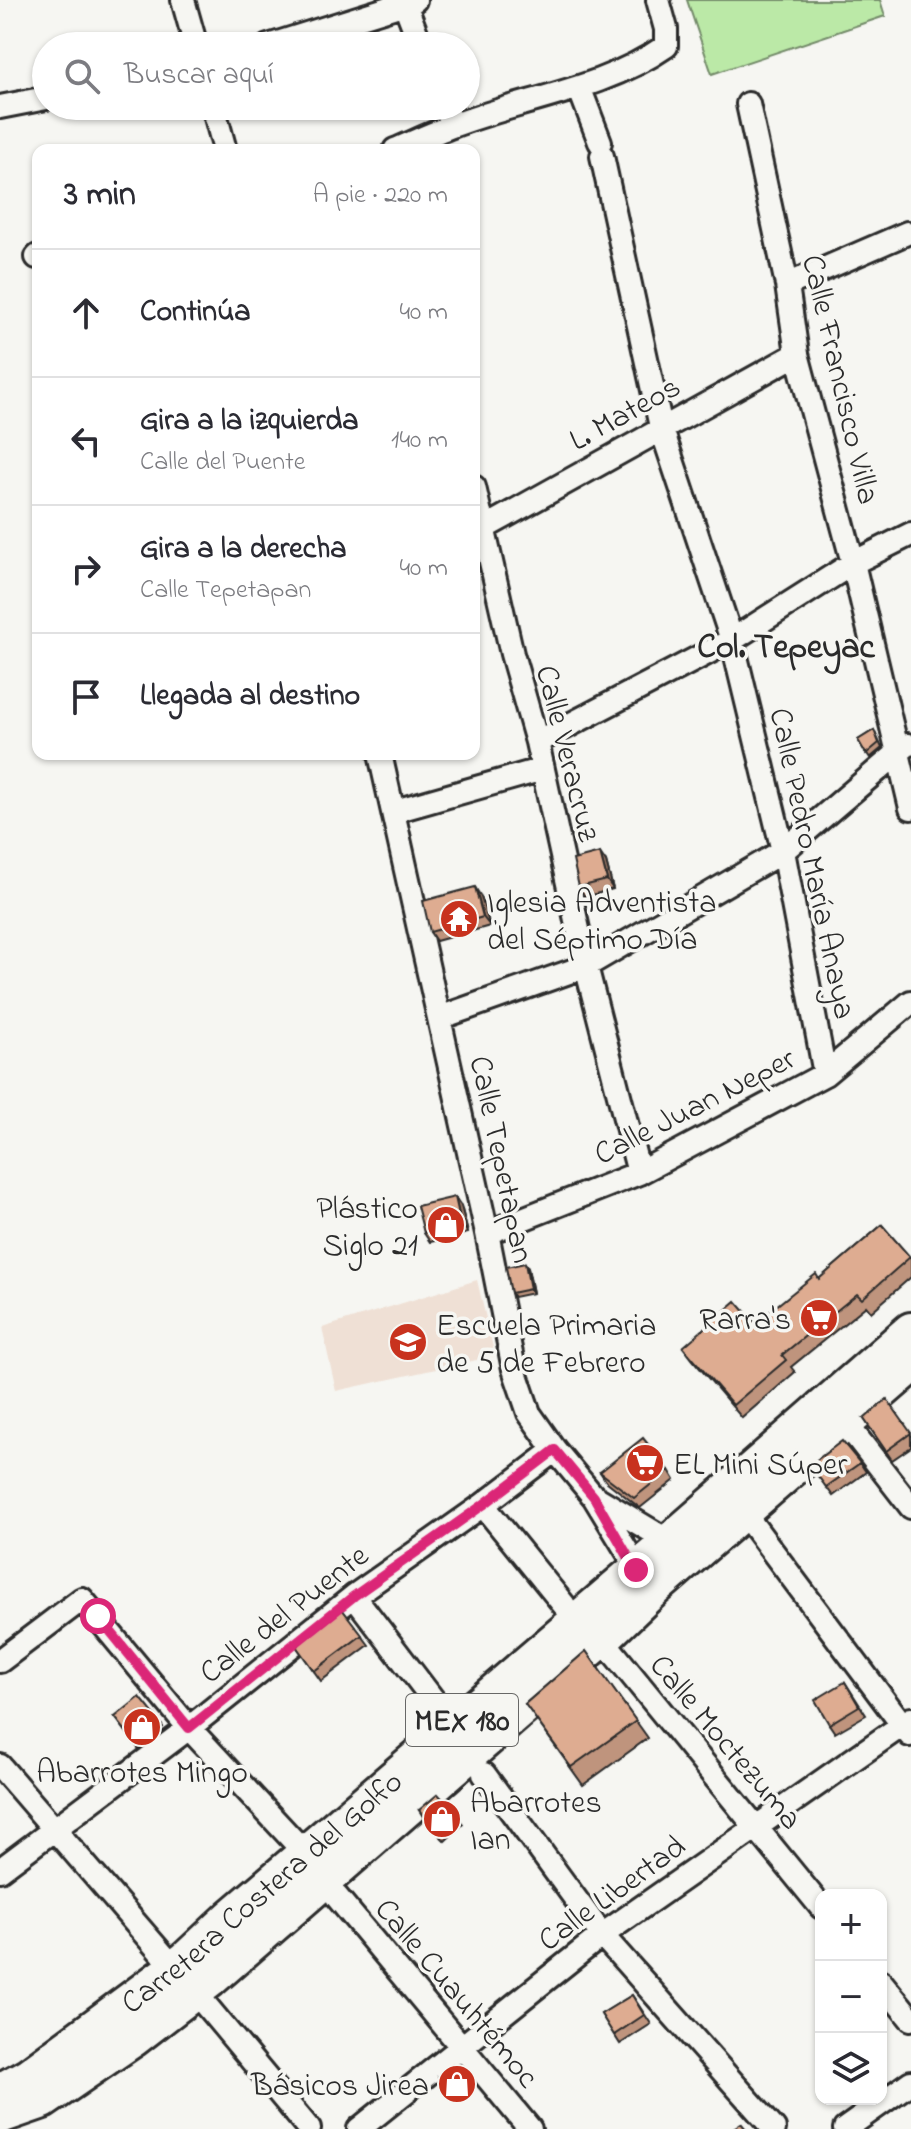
<!DOCTYPE html>
<html lang="es">
<head>
<meta charset="utf-8">
<style>
	body { margin:0; font-family:"Indie Flower",sans-serif; background:#f2f2f3; color:#2b2b33 }
	.controls { position:absolute; right:24px; bottom:24px; display:grid; overflow:hidden; border-radius:16px; box-shadow:0 2px 6px #0004 }
	.controls button { width:72px; height:72px; display:grid; place-items:center; padding:0; border:0; border-bottom:2px solid #e1e1e2; background:#fff; color:#2b2b33; font:40px sans-serif }
	.stop { position:absolute; width:24px; height:24px; margin:-18px; border:6px solid #db2777; border-radius:50%; background:#fff }
	.stop.end { background:#db2777; border-color:#fff; box-shadow:0 2px 8px #0008 }
	.list { margin:0; padding:0; list-style:none }
	h2 { display:flex; justify-content:space-between; align-items:center; height:104px; margin:0; padding:0 32px; font-size:34px }
	h2 small { font-size:26px; font-weight:400; color:#7c7c81 }
	.list li { display:grid; grid-template-columns:52px 1fr auto; gap:24px; align-items:center; box-sizing:border-box; height:128px; padding:0 32px; border-top:2px solid #e1e1e2 }
	.list b { display:block; font-size:30px; white-space:nowrap }
	.list p { margin:0; font-size:26px; white-space:nowrap; color:#7c7c81 }
	.list em { font-size:26px; font-style:normal; color:#7c7c81 }
	.icon { flex:none; width:44px; height:44px; fill:none; stroke:currentColor; stroke-width:2; stroke-linecap:round; stroke-linejoin:round }
	.map { position:relative; flex:none; width:911px; height:2129px; overflow:hidden }
	.search { position:absolute; background:#fff; box-shadow:0 2px 6px #0004; left:32px; top:32px; width:448px; height:88px; display:flex; align-items:center; gap:20px; box-sizing:border-box; padding:0 28px; border-radius:44px; color:#7c7c81; font-size:30px }
	.panel { position:absolute; background:#fff; box-shadow:0 2px 6px #0004; left:32px; top:144px; width:448px; height:616px; border-radius:16px }
	.map>svg:first-child { display:block }
	.built { fill:#efe0d5 }
	.green { fill:#bbe9a7; stroke:#738a69; stroke-width:2 }
	.lines { fill:none; stroke-linecap:round; stroke-linejoin:round }
	.street-casing { stroke:#2b2b2b; stroke-width:28 }
	.primary-casing { stroke:#2b2b2b; stroke-width:42 }
	.street { stroke:#f6f6f2; stroke-width:22 }
	.primary { stroke:#f6f6f2; stroke-width:36 }
	.wall { fill:#bf947d; stroke:#2b2b2b; stroke-width:2 }
	.shaded-wall { fill:#9b7866; stroke:#2b2b2b; stroke-width:2 }
	.building { fill:#deac91; stroke:#2b2b2b; stroke-width:2 }
	.route { stroke:#db2777; stroke-width:10 }
	.labels { text-anchor:middle; stroke-width:7; stroke-linejoin:round; paint-order:stroke }
	.shield { fill:#f6f6f2; stroke:#686867; stroke-width:2 }
	.shield-label { font-size:30px; font-weight:bold; fill:#2b2b2b }
	.street-label { font-size:32px; fill:#2b2b2b; stroke:#f6f6f2 }
	.poi-label { font-size:32px; fill:#2b2b2b; stroke:#f6f6f2; text-anchor:start }
	.neighbourhood-label { font-size:34px; font-weight:bold; fill:#2b2b2b; stroke:#f6f6f2 }
</style>
</head>
<body>
<div class="map">
<svg width="911" height="2129" viewBox="0 0 911 2129">
	<rect width="100%" height="100%" fill="#f6f6f2"/>
	<filter id="ink" filterUnits="userSpaceOnUse"><feTurbulence type="fractalNoise" baseFrequency=".0125" numOctaves="2"/><feDisplacementMap in="SourceGraphic" scale="16" xChannelSelector="R" yChannelSelector="G"/><feConvolveMatrix kernelMatrix="1 2 1 2 8 2 1 2 1" color-interpolation-filters="sRGB"/></filter>
	<g filter="url(#ink)">
		<path class="built" d="M477 1280 495 1356 336 1391 322 1328Z"/>
		<path class="green" d="M687 0H880L885 16 712 74Z"/>
		<g class="lines">
			<defs>
				<path id="street" d="M183 0 196 46
					M405 4 421 46
					M268 46 415 0
					M579 87 600 142
					M748 104 787 285 797 354 853 563 911 808
					M213 106 225 150
					M445 106 453 125
					M0 107 46 98
					M395 150C414 142 433 133 452 126 523 99 603 90 666 46V29L658 0
					M602 156 661 427 732 640 783 851 825 1074
					M37 257 38 256
					M787 285 907 233
					M474 487 512 654 537 742 586 966 639 1173
					M484 528 797 354
					M537 742 732 640 853 563 911 534
					M380 754 487 1233 514 1369 529 1413 555 1450 594 1497 644 1579
					M395 811 543 769
					M439 1018 586 966 783 851 907 745
					M487 1233 639 1173 825 1074 911 1002
					M845 1422 911 1507
					M595 1497 670 1542 676 1550
					M483 1505 564 1605
					M743 1512 910 1735
					M354 1596 454 1727
					M594 1629 821 1907
					M0 1661 82 1599 189 1728 306 1854
					M0 1766 194 1991 309 2129
					M484 1774 602 1935 774 2129
					M0 1870 189 1728 354 1596 483 1505 555 1450
					M337 1897 530 2129
					M881 1982 911 2019
					M359 2129 602 1935 911 1719
					M845 2129 911 2082"/>
				<g id="primary">
					<path id="s1" d="M0 2092 29 2076 186 1960 231 1918 670 1542 911 1331"/>
					<path d="M0 2115 43 2100 132 2039 210 1979 601 1639 653 1589 911 1365"/>
				</g>
			</defs>
			<use href="#street" class="street-casing"/>
			<use href="#primary" class="primary-casing"/>
			<use href="#street" class="street"/>
			<use href="#primary" class="primary"/>
		</g>
		<path class="wall" d="M874 730 882 748 870 758 858 740Z
			M606 862 613 889 585 897 579 887Z
			M481 897 490 926 436 941 430 932Z
			M461 1206 468 1233 430 1242 424 1233Z
			M882 1225 911 1259V1277L871 1312 866 1306 791 1367 795 1372 742 1418 692 1359 683 1347 755 1323 819 1279Z
			M525 1263 528 1268 533 1293 514 1297 511 1293Z
			M864 1419 911 1433V1447L892 1460Z
			M860 1463 866 1472 833 1496 810 1465Z
			M669 1470 675 1480 640 1508 606 1481 600 1472Z
			M342 1609 369 1645 321 1681 296 1646Z
			M586 1651 648 1738 583 1785 525 1704Z
			M845 1682 866 1715 835 1733 829 1724Z
			M115 1717 157 1718 163 1727 138 1748Z
			M419 1810 457 1815 463 1824 445 1841 425 1820Z
			M632 1995 651 2024 620 2044 601 2014Z
			M439 2077 469 2082 472 2086 459 2099Z"/>
		<path class="shaded-wall" d="M600 853 606 862 613 889 607 880Z
			M475 887 481 897 490 926 483 917Z
			M455 1197 461 1206 468 1233 461 1224Z
			M525 1263 528 1268 533 1293 530 1289Z"/>
		<path class="building" d="M874 730 879 743 866 754 858 740Z
			M600 853 607 880 579 887 573 860Z
			M475 887 483 917 430 932 423 901Z
			M455 1197 461 1224 424 1233 417 1206Z
			M882 1225 910 1257 862 1299 857 1294 782 1355 786 1360 733 1405 683 1347 736 1301 755 1323 816 1274 819 1279Z
			M525 1263 530 1289 511 1293 506 1267Z
			M887 1399 911 1433 886 1451 864 1419Z
			M643 1438 669 1470 634 1498 600 1472Z
			M842 1441 860 1463 826 1487 810 1465Z
			M342 1609 362 1635 314 1671 296 1646Z
			M586 1651 636 1721 571 1767 525 1704Z
			M845 1682 859 1706 829 1724 815 1700Z
			M140 1697 157 1718 132 1739 115 1717Z
			M438 1794 457 1815 438 1832 419 1810Z
			M632 1995 644 2015 614 2035 601 2014Z
			M452 2065 469 2082 456 2094 439 2077Z
			M741 2123 746 2129H732Z"/>
	</g>
	<g class="lines" filter="url(#ink)">
		<path class="route" d="M98 1616 189 1728 354 1596 483 1505 555 1450 594 1497 636 1570"/>
	</g>
	<defs>
		<symbol id="temple-disc" viewBox="-11 -11 22 22"><circle r="9.5" fill="#c8321e" stroke="#f6f6f2"/><path d="M0-6L5-2H3V0L6.5 2.5H4V6H1.5V3h-3V6H-4V2.5H-6.5L-3 0V-2H-5Z" fill="#fff"/></symbol>
		<symbol id="shop-disc" viewBox="-11 -11 22 22"><circle r="9.5" fill="#c8321e" stroke="#f6f6f2"/><path d="M-5-2.5h2.3a2.7 3.5 0 0 1 5.4 0H5L5.5 6h-11ZM-1.5-2.5h3a1.5 2.3 0 0 0-3 0Z" fill="#fff"/></symbol>
		<symbol id="supermarket-disc" viewBox="-11 -11 22 22"><circle r="9.5" fill="#c8321e" stroke="#f6f6f2"/><path d="M-6-5.5h2.5l.6 2H6L4.5 2H-2.5L-4.4-4H-6ZM-1.5 3.2a1.3 1.3 0 1 0 .1 0ZM3 3.2a1.3 1.3 0 1 0 .1 0Z" fill="#fff"/></symbol>
		<symbol id="school-disc" viewBox="-11 -11 22 22"><circle r="9.5" fill="#c8321e" stroke="#f6f6f2"/><path d="M0-5L7-2L0 1L-7-2ZM-4 1L0 2.5L4 1V4Q0 6-4 4Z" fill="#fff"/></symbol>
	</defs>
	<g fill-rule="evenodd">
		<use href="#temple-disc" x="437" y="897" width="44" height="44"/>
		<use href="#shop-disc" x="424" y="1203" width="44" height="44"/>
		<use href="#supermarket-disc" x="797" y="1296" width="44" height="44"/>
		<use href="#school-disc" x="386" y="1320" width="44" height="44"/>
		<use href="#supermarket-disc" x="623" y="1441" width="44" height="44"/>
		<use href="#shop-disc" x="120" y="1705" width="44" height="44"/>
		<use href="#shop-disc" x="420" y="1797" width="44" height="44"/>
		<use href="#shop-disc" x="435" y="2062" width="44" height="44"/>
	</g>
	<g class="labels">
		<rect class="shield" x="406" y="1694" width="112" height="52" rx="6"/>
		<g class="shield-label">
			<text x="462" y="1730">MEX 180</text>
		</g>
		<g class="street-label">
			<text transform="translate(842 379) rotate(77)" y="11">Calle Francisco Villa</text>
			<text transform="translate(624 412) rotate(-29)" y="11">L. Mateos</text>
			<text transform="translate(569 753) rotate(76)" y="11">Calle Veracruz</text>
			<text transform="translate(814 863) rotate(78)" y="11">Calle Pedro María Anaya</text>
			<text transform="translate(694 1105) rotate(-27)" y="11">Calle Juan Neper</text>
			<text transform="translate(503 1159) rotate(78)" y="11">Calle Tepetapan</text>
			<text transform="translate(283 1613) rotate(-38)" y="11">Calle del Puente</text>
			<text transform="translate(727 1741) rotate(50)" y="11">Calle Moctezuma</text>
			<text dy="11" stroke="none"><textPath href="#s1" startOffset="330">Carretera Costera del Golfo</textPath></text>
			<text transform="translate(611 1892) rotate(-36)" y="11">Calle Libertad</text>
			<text transform="translate(458 1992) rotate(50)" y="11">Calle Cuauhtémoc</text>
		</g>
		<g class="poi-label">
			<text x="487" y="912">Iglesia Adventista<tspan x="487" dy="37">del Séptimo Día</tspan></text>
			<text x="418" y="1218" text-anchor="end">Plástico<tspan x="418" dy="37">Siglo 21</tspan></text>
			<text x="791" y="1329" text-anchor="end">Rarra's</text>
			<text x="436" y="1335">Escuela Primaria<tspan x="436" dy="37">de 5 de Febrero</tspan></text>
			<text x="673" y="1474">EL Mini Súper</text>
			<text x="142" y="1782" text-anchor="middle">Abarrotes Mingo</text>
			<text x="470" y="1812">Abarrotes<tspan x="470" dy="37">Ian</tspan></text>
			<text x="429" y="2095" text-anchor="end">Básicos Jirea</text>
		</g>
		<g class="neighbourhood-label">
			<text x="786" y="657">Col. Tepeyac</text>
		</g>
	</g>
</svg>
<div class="controls">
<button>+</button>
<button>−</button>
<button><svg class="icon" aria-label="layers" viewBox="0 0 24 24"><path d="M12 4l9 5-9 5-9-5zM3 14l9 5 9-5"/></svg></button>
</div>
<div class="stop" style="left:98px;top:1616px"></div>
<div class="stop end" style="left:636px;top:1570px"></div>
<div class="search"><svg class="icon" aria-label="search" viewBox="0 0 24 24"><circle cx="10" cy="10" r="6"/><path d="M15 15l6 6"/></svg>Buscar aquí</div>
<section class="panel">
<h2>3 min<small>A pie · 220 m</small></h2>
<ul class="list">
<li><svg class="icon" aria-label="ahead" viewBox="0 0 24 24"><path d="M12 20V5M6 11l6-6 6 6"/></svg><div><b>Continúa</b></div><em>40 m</em></li>
<li><svg class="icon" aria-label="left" viewBox="0 0 24 24"><path d="M17 20v-9H6M10 6l-5 5 5 5"/></svg><div><b>Gira a la izquierda</b><p>Calle del Puente</p></div><em>140 m</em></li>
<li><svg class="icon" aria-label="right" viewBox="0 0 24 24"><path d="M7 20v-9h11M14 6l5 5-5 5"/></svg><div><b>Gira a la derecha</b><p>Calle Tepetapan</p></div><em>40 m</em></li>
<li><svg class="icon" aria-label="arrive" viewBox="0 0 24 24"><path d="M6 21V4h12l-3 4 3 4H6"/></svg><div><b>Llegada al destino</b></div></li>
</ul>
</section>
</div>
</body>
</html>
